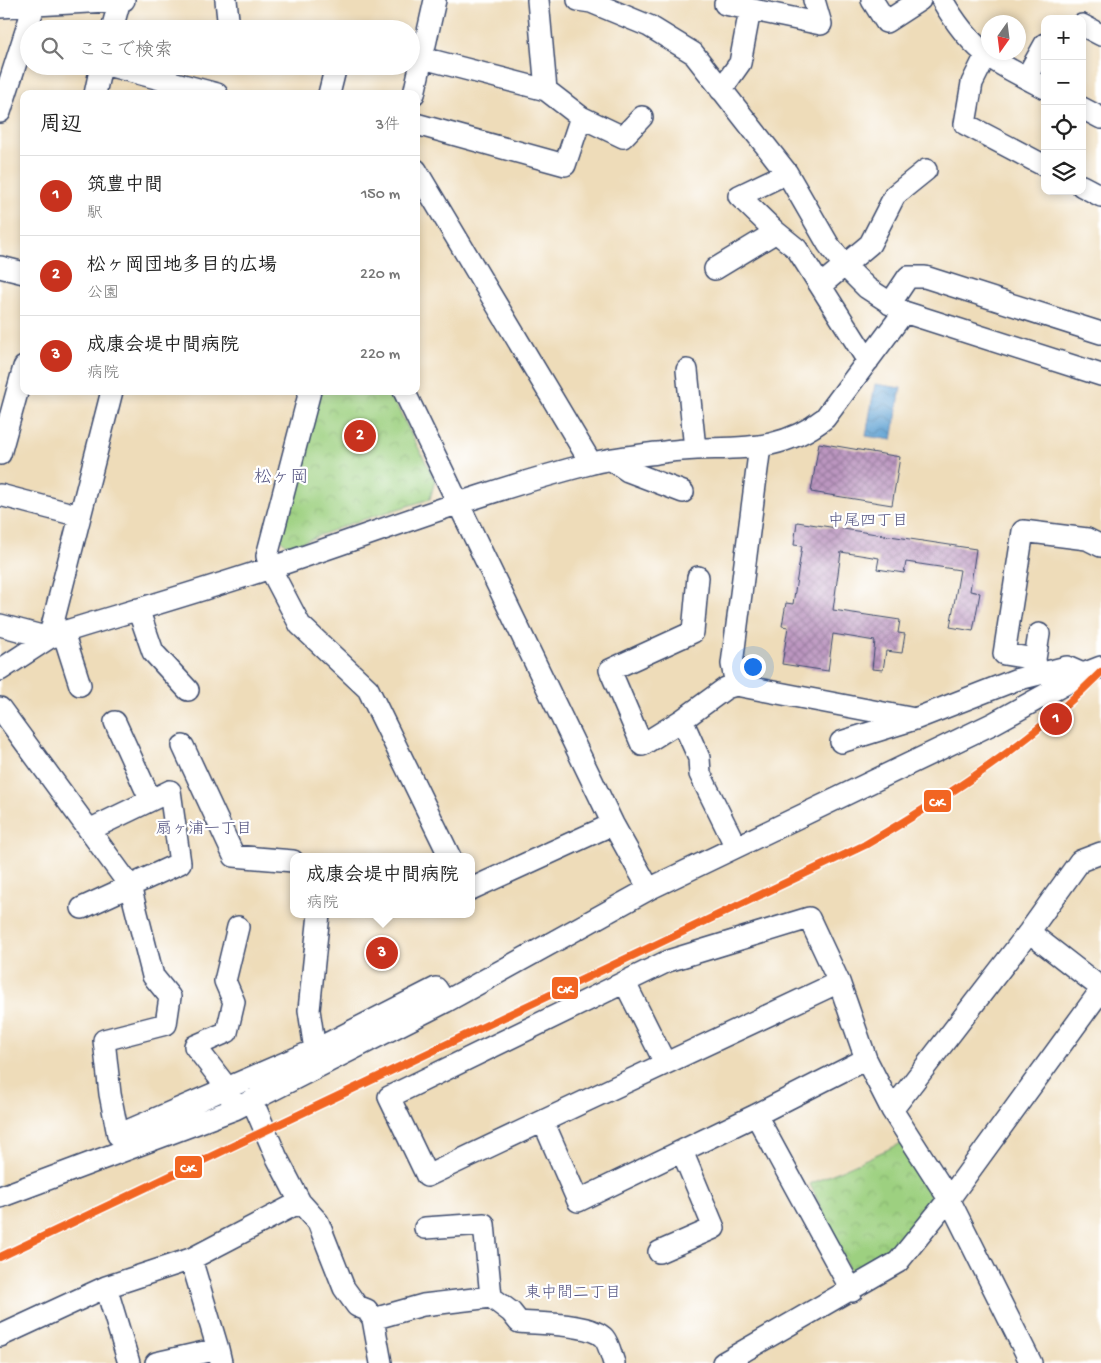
<!DOCTYPE html>
<html lang="ja">
<head>
<meta charset="utf-8">
<style>
	body { margin:0; font-family:"Gochi Hand","Klee One",sans-serif; background:#f2f2f2; color:#222 }
	.controls { position:absolute; right:15px; top:15px; display:grid; overflow:hidden; border-radius:10px; box-shadow:0 2px 8px #0003 }
	.controls button { width:45px; height:45px; display:grid; place-items:center; padding:0; border:0; border-bottom:1px solid #e0e0e0; background:#fff; color:#222; font:25px sans-serif }
	.compass { position:absolute; left:981px; top:15px; width:45px; height:45px; border-radius:50%; background:#fff; box-shadow:0 2px 8px #0003; rotate:194deg }
	.you { position:absolute; left:752px; top:666px; width:18px; height:18px; margin:-12px; border:4px solid #fff; border-radius:50%; background:#1a73e8; box-shadow:0 0 0 8px #1a73e833 }
	.badge { display:grid; place-items:center; width:32px; height:32px; border-radius:50%; background:#c8321e; color:#fff; font-size:16px; font-weight:700 }
	.pin { position:absolute; translate:-50% -50%; border:2px solid #fff; box-shadow:0 1px 5px #0006 }
	.popup { position:absolute; left:290px; top:853px; width:185px; height:65px; box-sizing:border-box; display:grid; place-content:center; border-radius:10px; background:#fff; filter:drop-shadow(0 1px 4px #0005); font-size:16px; white-space:nowrap; color:#767676 }
	.popup b { font-size:19px; color:#222 }
	.popup::after { content:''; position:absolute; left:50%; top:100%; margin-left:-10px; border:10px solid transparent; border-top-color:#fff }
	.list { margin:0; padding:0; list-style:none }
	h2 { display:flex; justify-content:space-between; align-items:center; height:65px; margin:0; padding:0 20px; font-size:21px }
	h2 small { font-size:16px; font-weight:400; color:#767676 }
	.list li { display:grid; grid-template-columns:32px 1fr auto; gap:15px; align-items:center; box-sizing:border-box; height:80px; padding:0 20px; border-top:1px solid #e0e0e0 }
	.list b { display:block; font-size:19px; white-space:nowrap }
	.list p { margin:0; font-size:16px; white-space:nowrap; color:#767676 }
	.list em { font-size:16px; font-style:normal; color:#767676 }
	.icon { flex:none; width:28px; height:28px; fill:none; stroke:currentColor; stroke-width:2; stroke-linecap:round; stroke-linejoin:round }
	.map { position:relative; flex:none; width:1101px; height:1363px; overflow:hidden }
	.search { position:absolute; background:#fff; box-shadow:0 2px 8px #0003; left:20px; top:20px; width:400px; height:55px; display:flex; align-items:center; gap:12px; box-sizing:border-box; padding:0 18px; border-radius:28px; color:#767676; font-size:19px }
	.panel { position:absolute; background:#fff; box-shadow:0 2px 8px #0003; left:20px; top:90px; width:400px; height:305px; border-radius:10px }
	.map>svg:first-child { display:block }
	.park { fill:url(#park-crowns); stroke:#5c806f }
	.water { fill:url(#water-waves); stroke:#3c6898 }
	.building { fill:url(#building-cross-hatch) }
	.lines { fill:none; stroke-linecap:round; stroke-linejoin:round }
	.minor-casing { stroke:#3b496c; stroke-width:24 }
	.minor { stroke:#fff; stroke-width:21 }
	.rail-1-casing { stroke:#fff; stroke-width:11 }
	.rail-1 { stroke:#f26522; stroke-width:8 }
	.labels { text-anchor:middle; stroke-width:4.5; stroke-linejoin:round; paint-order:stroke }
	.neighbourhood-label { font-size:16px; fill:#535380; stroke:#fff }
	.quarter-label { font-size:18px; fill:#535380; stroke:#fff }
	.line-badge { stroke:#fff; stroke-width:2 }
	.badge-label { font-size:14px; text-anchor:middle; font-weight:bold; fill:#fff }
</style>
</head>
<body>
<div class="map">
<svg width="1101" height="1363" viewBox="0 0 1101 1363">
	<defs>
		<pattern id="park-crowns" width="20" height="18" patternUnits="userSpaceOnUse" patternTransform="scale(1.25)"><rect width="20" height="18" fill="#9dd080"/><path d="M2 6a3 3 0 1 1 6 0M12 15a3 3 0 1 1 6 0" fill="none" stroke="#87b371"/></pattern>
		<pattern id="water-waves" width="16" height="10" patternUnits="userSpaceOnUse" patternTransform="scale(1.25)"><rect width="16" height="10" fill="#5ea1d2"/><path d="M0 5q4-4 8 0t8 0" fill="none" stroke="#4d84ae"/></pattern>
		<pattern id="building-cross-hatch" width="8" height="8" patternUnits="userSpaceOnUse" patternTransform="scale(1.25)"><rect width="8" height="8" fill="#bc96c0"/><path d="M0 0l8 8M0 8l8-8" fill="none" stroke="#987b9f"/></pattern>
	</defs>
	<rect width="100%" height="100%" fill="#fff"/>
	<filter id="ink" filterUnits="userSpaceOnUse"><feTurbulence type="fractalNoise" baseFrequency=".02" numOctaves="2"/><feDisplacementMap in="SourceGraphic" scale="10" xChannelSelector="R" yChannelSelector="G"/><feConvolveMatrix kernelMatrix="1 2 1 2 8 2 1 2 1" color-interpolation-filters="sRGB"/></filter>
	<filter id="wash" filterUnits="userSpaceOnUse"><feTurbulence type="fractalNoise" baseFrequency=".0096" numOctaves="4" result="noise"/><feDisplacementMap in="SourceGraphic" scale="20" xChannelSelector="R" yChannelSelector="G"/><feGaussianBlur stdDeviation="1.12" result="paint"/><feColorMatrix in="noise" values="0 0 0 0 0 0 0 0 0 0 0 0 0 0 0 0 0 1.4 0 .05"/><feComposite in="paint" operator="in"/></filter>
	<g filter="url(#wash)">
		<rect width="100%" height="100%" fill="#eedcb9"/>
		<path class="park" d="M321 391H389L435 480 430 499 352 523 289 547 280 539Z
			M909 1140 938 1203 897 1258 853 1278 810 1184Z"/>
		<path class="water" d="M875 384 901 388 892 440 866 436Z"/>
		<g id="blocks">
			<path class="building" d="M819 443 900 457 892 505 811 492Z
				M797 522 976 549 970 591 980 593 973 631 950 627 960 570 906 562 904 573 877 569 879 558 841 552 833 610 900 620 898 633 905 634 902 653 886 651 883 670 872 669 875 641 833 634 828 671 782 664 788 627 782 626 786 603 793 604 802 546 794 545Z"/>
		</g>
	</g>
	<g filter="url(#ink)">
		<use href="#blocks" fill-opacity="0" stroke="#3b496c" stroke-width="1"/>
		<g class="lines">
			<defs>
				<path id="minor" d="M226 0 229 29
					M538 0 546 90
					M578 0 591 2 649 26 693 53 787 173 828 244 845 266 867 288 904 312 1101 375
					M872 0 886 22 920 0
					M942 0C973 53 993 61 1045 88
					M725 4 821 24 814 0
					M0 7 124 0
					M1082 25 1101 35
					M112 29 120 0
					M986 55 972 83 965 124 1045 166
					M111 66 217 94
					M1026 78 1045 44
					M721 90 740 63 750 10
					M95 94 101 66
					M329 94 336 66
					M414 94 435 0
					M1082 108 1101 118
					M0 112 34 6
					M581 117 623 137 642 117
					M416 124 565 165 581 117 546 90 423 58
					M416 170 591 463
					M787 173 739 196 776 232 797 249 868 361
					M1082 186 1101 196
					M0 267 24 273
					M715 269 776 232
					M821 285 870 244 895 195 926 170
					M890 304 908 277H925L1101 333
					M687 370 695 449
					M310 391 267 556 270 568 300 625 368 689 450 857
					M404 391 613 824 649 889
					M0 454 24 367
					M612 460 628 471 683 492
					M0 495 80 516
					M698 577 693 632 610 670 642 745 682 720 726 688 736 685 915 719
					M138 609 153 652 188 690
					M0 625 49 638
					M63 632 80 685
					M49 638 112 391
					M1035 659 1004 654 1023 531 1087 539 1101 546
					M0 670 49 638 63 632C132 611 201 591 270 568 376 533 481 492 589 464 611 458 635 456 657 453 719 442 771 461 825 418L904 312
					M1037 672 1035 659 1039 634
					M736 685 732 664 760 446
					M0 708 130 886 180 863 170 791 89 830
					M682 720 699 758 700 774 736 847
					M115 722 150 799
					M841 742 915 719 1015 680 1067 667 1083 674
					M183 746 234 856 293 861
					M471 889 613 824
					M82 908 130 886 153 976 170 997 166 1024 104 1040 110 1094 118 1135 315 1050 436 988 445 1002
					M1029 932 1101 988
					M625 983 665 1063
					M315 1050 309 1010 319 914
					M866 1059 756 1115 578 1201 543 1121 427 1176 389 1097 668 961 809 918 839 982 866 1059 892 1110 949 1199 1031 1363
					M252 1100 276 1156 300 1202 318 1222 344 1288 357 1306 367 1310 373 1319 381 1363
					M232 1102 228 1089 195 1046 227 1032 234 1002 225 981 238 927
					M892 1110 1029 932 1080 861 1101 853
					M756 1115 852 1291
					M543 1121 839 982
					M0 1197 235 1109 445 1002 649 889 994 723 1083 674 1101 667
					M425 1228 484 1224 491 1297
					M659 1252 714 1228 682 1151
					M191 1259 218 1349
					M106 1287 129 1363
					M373 1319 423 1305 491 1297 511 1312 519 1322C538 1324 591 1323 604 1338 609 1344 611 1355 614 1363
					M0 1336 106 1287 191 1259 300 1202
					M156 1363 218 1349 221 1362
					M723 1363 898 1262 949 1199 1101 990"/>
			</defs>
			<use href="#minor" class="minor-casing"/>
			<use href="#minor" class="minor"/>
			<defs>
				<path id="rail-1" d="M0 1257 865 845C950 795 1031 743 1101 672"/>
			</defs>
			<use href="#rail-1" class="rail-1-casing"/>
			<use href="#rail-1" class="rail-1"/>
		</g>
	</g>
	<g class="labels">
		<g class="neighbourhood-label">
			<text x="868" y="525">中尾四丁目</text>
			<text x="204" y="833">扇ヶ浦一丁目</text>
			<text x="573" y="1297">東中間二丁目</text>
		</g>
		<g class="quarter-label">
			<text x="281" y="482">松ヶ岡</text>
		</g>
	</g>
	<g class="line-badge">
		<rect x="923" y="789" width="29" height="24" rx="5" fill="#f26522"/>
		<rect x="551" y="976" width="28" height="24" rx="5" fill="#f26522"/>
		<rect x="174" y="1155" width="29" height="24" rx="5" fill="#f26522"/>
	</g>
	<g class="badge-label">
		<text x="937" y="806">CK</text>
		<text x="565" y="993">CK</text>
		<text x="188" y="1172">CK</text>
	</g>
</svg>
<div class="controls">
<button>+</button>
<button>−</button>
<button><svg class="icon" aria-label="locate" viewBox="0 0 24 24"><circle cx="12" cy="12" r="6"/><path d="M12 2v4M12 18v4M2 12h4M18 12h4"/></svg></button>
<button><svg class="icon" aria-label="layers" viewBox="0 0 24 24"><path d="M12 4l9 5-9 5-9-5zM3 14l9 5 9-5"/></svg></button>
</div>
<svg class="compass" viewBox="-18 -18 36 36"><path d="M0-13l5 13h-10z" fill="#e53935"/><path d="M0 13l5-13h-10z" fill="#767676"/></svg>
<div class="you"></div>
<div class="pin badge" style="left:1056px;top:719px">1</div>
<div class="pin badge" style="left:360px;top:436px">2</div>
<div class="pin badge" style="left:382px;top:953px">3</div>
<div class="popup"><b>成康会堤中間病院</b>病院</div>
<div class="search"><svg class="icon" aria-label="search" viewBox="0 0 24 24"><circle cx="10" cy="10" r="6"/><path d="M15 15l6 6"/></svg>ここで検索</div>
<section class="panel">
<h2>周辺<small>3件</small></h2>
<ul class="list">
<li><span class="badge">1</span><div><b>筑豊中間</b><p>駅</p></div><em>150 m</em></li>
<li><span class="badge">2</span><div><b>松ヶ岡団地多目的広場</b><p>公園</p></div><em>220 m</em></li>
<li><span class="badge">3</span><div><b>成康会堤中間病院</b><p>病院</p></div><em>220 m</em></li>
</ul>
</section>
</div>
</body>
</html>
